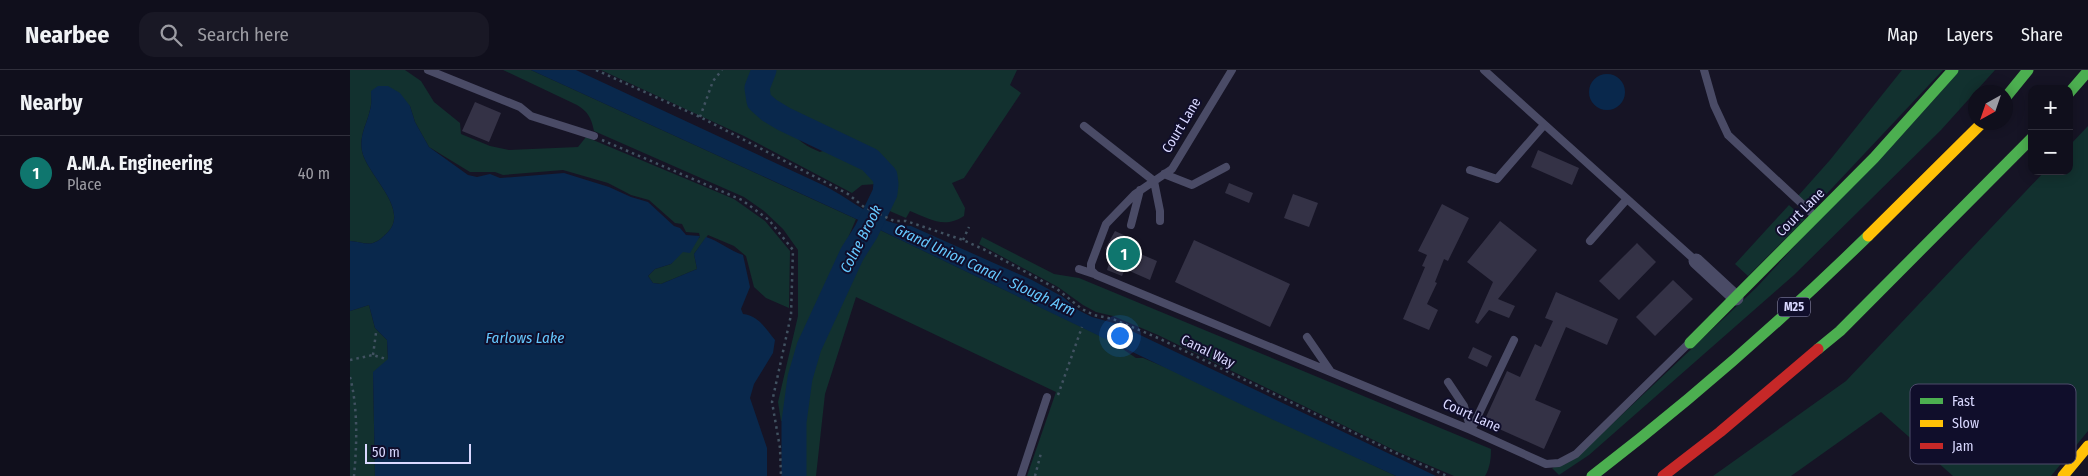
<!DOCTYPE html>
<html lang="en">
<head>
<meta charset="utf-8">
<style>
	body { margin:0; font-family:"Fira Sans Condensed",sans-serif; background:#191825; color:#f1f3f6 }
	.controls { position:absolute; right:15px; top:15px; display:grid; overflow:hidden; border-radius:10px; box-shadow:0 2px 12px #0003 }
	.controls button { width:45px; height:45px; display:grid; place-items:center; padding:0; border:0; border-bottom:1px solid #302f3b; background:#100f1c; color:#f1f3f6; font:25px sans-serif }
	.compass { position:absolute; left:1618px; top:15px; width:45px; height:45px; border-radius:50%; background:#100f1c; box-shadow:0 2px 12px #0003; rotate:220deg }
	.scale { position:absolute; left:15px; bottom:12px; width:106px; box-sizing:border-box; padding-left:5px; border:2px solid #d9d8ff; border-top:0; font-size:14px; line-height:18px; white-space:nowrap; color:#d9d8ff; -webkit-text-stroke:4px #100e2b; paint-order:stroke }
	.you { position:absolute; left:769px; top:265px; width:18px; height:18px; margin:-12px; border:4px solid #fff; border-radius:50%; background:#1a73e8; box-shadow:0 0 0 8px #1a73e833 }
	.badge { display:grid; place-items:center; width:32px; height:32px; border-radius:50%; background:#0f766e; color:#fff; font-size:16px; font-weight:700 }
	.pin { position:absolute; translate:-50% -50%; border:2px solid #fff; box-shadow:0 1px 5px #0006 }
	.list { margin:0; padding:0; list-style:none }
	h2 { display:flex; justify-content:space-between; align-items:center; height:65px; margin:0; padding:0 20px; font-size:21px }
	h2 small { font-size:16px; font-weight:400; color:#9c9ca3 }
	.list li { display:grid; grid-template-columns:32px 1fr auto; gap:15px; align-items:center; box-sizing:border-box; height:75px; padding:0 20px; border-top:1px solid #302f3b }
	.list b { display:block; font-size:19px; white-space:nowrap }
	.list p { margin:0; font-size:16px; white-space:nowrap; color:#9c9ca3 }
	.list em { font-size:16px; font-style:normal; color:#9c9ca3 }
	.icon { flex:none; width:28px; height:28px; fill:none; stroke:currentColor; stroke-width:2; stroke-linecap:round; stroke-linejoin:round }
	.map { position:relative; flex:none; width:1738px; height:406px; overflow:hidden }
	header { display:flex; align-items:center; gap:30px; box-sizing:border-box; height:70px; padding:0 25px; background:#100f1c; border-bottom:1px solid #302f3b }
	header strong { font-size:24px }
	nav { display:flex; gap:28px; margin-inline-start:auto; font-size:18px }
	.search { width:350px; height:45px; background:#191825; display:flex; align-items:center; gap:12px; box-sizing:border-box; padding:0 18px; border-radius:15px; color:#9c9ca3; font-size:19px }
	main { display:flex }
	aside { flex:1; background:#100f1c }
	.map>svg:first-child { display:block }
	.green { fill:#12312f }
	.water { fill:#09284c }
	.lines { fill:none; stroke-linecap:round; stroke-linejoin:round }
	.river { stroke:#09284c; stroke-width:25 }
	.building { fill:#343246 }
	.path { stroke:#415261; stroke-width:2.5; stroke-dasharray:2.5 4; stroke-linecap:butt }
	.lane { stroke:#4a4b66; stroke-width:8 }
	.street { stroke:#4a4b66; stroke-width:15 }
	.fast { stroke:#4caf50; stroke-width:11 }
	.slow { stroke:#ffc107; stroke-width:11 }
	.jam { stroke:#c62828; stroke-width:11 }
	.labels { text-anchor:middle; stroke-width:4; stroke-linejoin:round; paint-order:stroke }
	.shield { fill:#100e2b; stroke:#9d9bbf; stroke-width:1 }
	.shield-label { font-size:12px; font-weight:bold; fill:#d9d8ff }
	.street-label { font-size:14px; fill:#d9d8ff; stroke:#100e2b }
	.water-label { font-size:15px; font-style:italic; fill:#66c9ff; stroke:#100e2b }
	.key { fill:#100e2b; stroke:#4c4b6b; stroke-width:1 }
	.key-label { font-size:14px; fill:#d9d8ff }
</style>
</head>
<body>
<header>
<strong>Nearbee</strong>
<div class="search"><svg class="icon" aria-label="search" viewBox="0 0 24 24"><circle cx="10" cy="10" r="6"/><path d="M15 15l6 6"/></svg>Search here</div>
<nav><a>Map</a><a>Layers</a><a>Share</a></nav>
</header>
<main>
<aside>
<h2>Nearby<small></small></h2>
<ul class="list">
<li><span class="badge">1</span><div><b>A.M.A. Engineering</b><p>Place</p></div><em>40 m</em></li>
</ul>
</aside>
<div class="map">
<svg width="1738" height="406" viewBox="0 0 1738 406">
	<rect width="100%" height="100%" fill="#161425"/>
	<path class="green" d="M0 0H55L71 11 84 32 110 53 111 64 140 76 159 80 228 77 236 67 384 129 415 151 440 181 439 238 416 228 404 217 396 186 384 176 358 165 344 184 347 199 311 214 303 213 298 206 305 199 321 194 327 186 350 167 349 163 336 162 332 154 325 153 299 130 281 125 258 113 213 100 153 105 145 102H120L79 77 65 52 60 36 22 21C21 27 22 34 20 40 17 54 9 65 12 81 17 105 60 139 38 162 33 167 29 171 23 173 16 175 7 171 0 171Z
		M153 0H181L506 149 475 223 457 271 445 312 441 344 439 352 431 351 428 332 448 246V180L433 159 414 141 394 127 244 61C241 47 238 42 227 35Z
		M251 0H411C396 35 406 35 433 54 441 59 446 68 453 73 458 77 464 79 470 82L481 78 511 88 523 98 531 112 527 114 512 115 502 123 394 66Z
		M418 0H667L660 15 671 23 614 108 602 113 615 138 614 146C594 159 580 149 560 141L556 148 535 139 544 116 536 99 516 83 460 59 420 38 411 30 410 17Z
		M1552 0H1593L1468 133 1456 132 1448 126 1480 90Z
		M1606 0H1645L1591 60 1444 205 1239 385 1209 405 1202 398 1217 393 1226 388 1407 217Z
		M1738 56V361L1701 406H1603L1531 342 1441 406H1363L1496 311 1695 101H1719V76Z
		M1439 135 1455 149 1398 206 1385 194Z
		M528 159 761 271 786 288H793L817 298 1046 406H677L706 322 506 227 475 324 466 406H446C445 373 445 339 452 307 464 252 497 205 528 159Z
		M632 167 704 204 729 208 1141 379C1141 388 1140 398 1135 406H1104L1048 382 808 265 763 246 746 242 733 235 708 217 629 174Z
		M19 235 25 258 37 270 38 290 23 303 25 406H0V241Z"/>
	<path class="water" d="M181 0H226L475 116C504 131 527 154 561 156L682 210 713 227 728 240 742 247 767 254 1086 406H1046L911 344 528 159Z
		M1239 22a18 18 0 1 1 36 0a18 18 0 1 1-36 0Z
		M28 16H38L50 23 60 36 65 52 79 77 118 105 127 107 140 104 150 108 214 103 259 117 281 127 298 132 324 156 330 158 336 165 350 166 340 183 333 182 321 194 305 199 298 206 303 213 311 214 347 199 344 184 356 167C369 171 379 180 393 185L400 217 391 239 393 244C409 246 415 258 425 270L423 283 404 314 400 328 417 378V406H25L23 302 38 289 37 270 25 258 19 235 0 241V171C7 171 16 175 23 173 29 171 33 167 38 162 60 139 17 105 12 81 9 65 17 54 20 40 22 34 21 27 21 21Z"/>
	<g class="lines">
		<path class="river" d="M414 0 407 18 409 31 419 40 434 49 520 90 535 106 536 114 535 123 516 162 502 184 459 277 450 308 444 352V406"/>
	</g>
	<path class="building" d="M125 32 151 43 139 72 112 61Z
		M1188 80 1229 98 1222 115 1181 97Z
		M879 113 903 123 899 133 875 123Z
		M943 124 968 133 959 157 934 148Z
		M1092 134 1119 148 1098 191 1094 189 1085 212 1087 213 1077 234 1088 240 1079 260 1053 249 1075 197 1072 196 1077 185 1068 181Z
		M1150 151 1187 180 1148 229 1165 236 1159 248 1139 240 1128 254 1125 252 1143 212 1117 192Z
		M765 161 789 172 786 182 807 191 800 210 775 199 772 206 757 200 762 183 755 179Z
		M844 170 940 214 920 257 825 212Z
		M1287 173 1306 192 1269 230 1249 211Z
		M1323 210 1343 229 1305 266 1286 247Z
		M1206 222 1268 249 1257 275 1216 257 1185 330 1211 341 1194 379 1147 358 1138 352 1136 347 1157 301 1170 307 1185 274 1191 277 1203 251 1195 248Z
		M1123 277 1142 286 1137 297 1118 288Z"/>
	<g class="lines">
		<path class="path" d="M246 0 350 47 498 124 514 137 544 151H556L613 170 635 180 707 219 732 239 744 245 763 249 808 268 1046 383 1097 406
			M350 47 363 11 372 0
			M252 70 392 130 419 150 443 180 441 245 422 332 430 378 431 406
			M613 170 619 157
			M23 285 26 263
			M0 290 23 285 36 289
			M0 307C8 337 7 375 4 406
			M708 325 732 257
			M685 406 691 383"/>
		<path class="lane" d="M78 0 170 37 181 46 244 66
			M882 0 822 99 785 124 756 154 741 194V200L746 205 1121 360 1196 394 1209 393 1226 384 1338 274
			M1134 0 1346 191
			M1354 0 1364 35 1378 65 1465 146
			M734 56 804 111 810 141V151
			M1120 100 1147 109 1194 55
			M814 104 842 115 876 97
			M781 155 790 120
			M1240 171 1277 129
			M729 199 744 204
			M957 267 981 302
			M1098 312 1114 336 1121 360
			M1121 360 1164 270
			M671 406 697 327"/>
		<path class="street" d="M1346 191 1386 228"/>
		<path class="fast" d="M1719 23 1738 1
			M1656 27 1678 0
			M1340 273 1524 88 1603 0
			M1468 279 1490 261 1682 68
			M1242 406C1339 332 1431 251 1518 166"/>
		<path class="slow" d="M1518 166 1633 52
			M1713 406 1738 376"/>
		<path class="jam" d="M1313 406 1370 362 1468 279"/>
	</g>
	<g class="labels">
		<rect class="shield" x="1428" y="227.5" width="32" height="19" rx="4"/>
		<g class="shield-label">
			<text x="1444" y="241">M25</text>
		</g>
		<g class="street-label">
			<text transform="translate(831 55) rotate(-59)" y="5">Court Lane</text>
			<text transform="translate(1450 142) rotate(-45)" y="5">Court Lane</text>
			<text transform="translate(858 281) rotate(26)" y="5">Canal Way</text>
			<text transform="translate(1122 345) rotate(24)" y="5">Court Lane</text>
		</g>
		<g class="water-label">
			<text transform="translate(511 169) rotate(-63)" y="5">Colne Brook</text>
			<text transform="translate(635 200) rotate(25)" y="5">Grand Union Canal - Slough Arm</text>
			<text x="175" y="273">Farlows Lake</text>
		</g>
	</g>
	<rect x="1560" y="314" width="166" height="80" rx="8" class="key"/>
	<rect x="1570" y="328" width="23" height="6" fill="#4caf50"/>
	<rect x="1570" y="350" width="23" height="7" fill="#ffc107"/>
	<rect x="1570" y="373" width="23" height="6" fill="#c62828"/>
	<g class="key-label">
		<text x="1602" y="336">Fast</text>
		<text x="1602" y="358">Slow</text>
		<text x="1602" y="381">Jam</text>
	</g>
</svg>
<div class="controls">
<button>+</button>
<button>−</button>
</div>
<svg class="compass" viewBox="-18 -18 36 36"><path d="M0-13l5 13h-10z" fill="#e53935"/><path d="M0 13l5-13h-10z" fill="#9c9ca3"/></svg>
<div class="scale">50 m</div>
<div class="you"></div>
<div class="pin badge" style="left:774px;top:184px">1</div>
</div>
</main>
</body>
</html>
